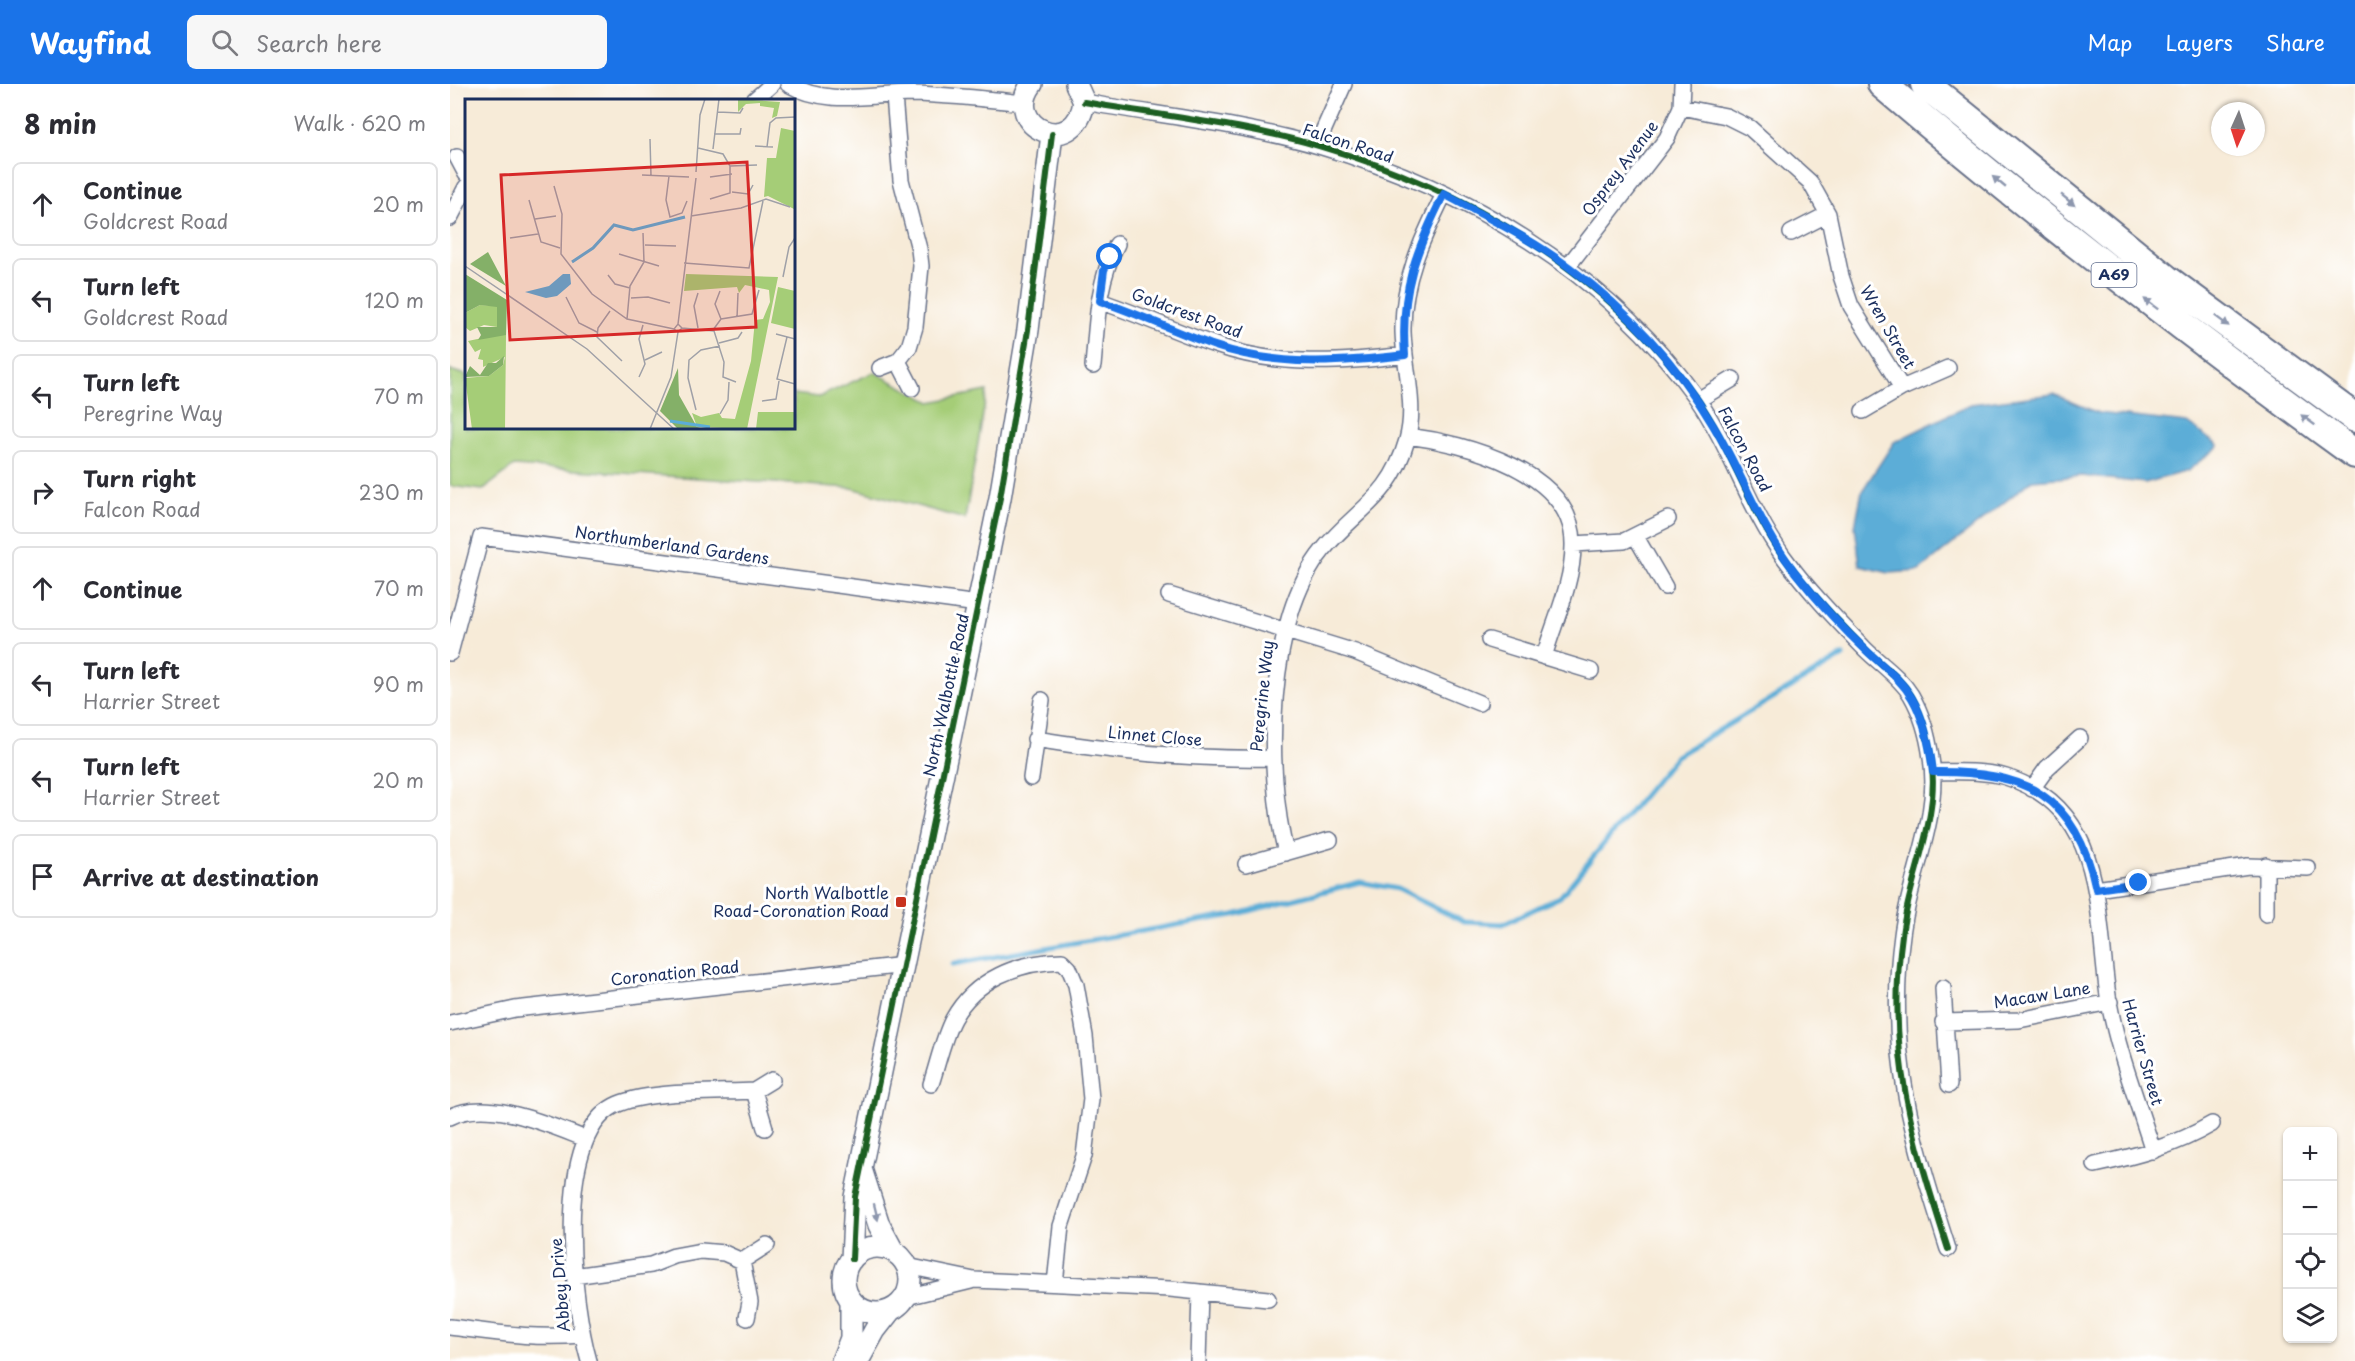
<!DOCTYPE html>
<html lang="en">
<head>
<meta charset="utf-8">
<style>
	body { margin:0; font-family:"Playpen Sans",sans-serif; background:#f7f7f7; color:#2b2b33 }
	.controls { position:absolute; right:18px; bottom:18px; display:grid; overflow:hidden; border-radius:9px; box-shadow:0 2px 4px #0004 }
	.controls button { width:54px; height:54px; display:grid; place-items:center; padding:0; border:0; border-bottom:2px solid #e1e1e2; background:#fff; color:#2b2b33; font:30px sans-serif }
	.compass { position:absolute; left:1761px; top:18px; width:54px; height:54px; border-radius:50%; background:#fff; box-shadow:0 2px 4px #0004; rotate:183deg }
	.stop { position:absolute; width:18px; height:18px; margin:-14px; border:4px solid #1a73e8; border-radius:50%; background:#fff }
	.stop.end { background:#1a73e8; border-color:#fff; box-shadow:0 2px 6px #0008 }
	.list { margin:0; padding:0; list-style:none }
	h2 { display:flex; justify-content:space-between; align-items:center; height:78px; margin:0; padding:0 24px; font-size:26px }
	h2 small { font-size:20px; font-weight:400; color:#7c7c81 }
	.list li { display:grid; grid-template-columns:39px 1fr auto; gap:18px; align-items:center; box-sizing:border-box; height:84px; margin:0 12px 12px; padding:0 12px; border:2px solid #e1e1e2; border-radius:9px }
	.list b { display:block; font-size:22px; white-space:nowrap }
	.list p { margin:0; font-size:20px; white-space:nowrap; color:#7c7c81 }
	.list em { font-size:20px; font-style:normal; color:#7c7c81 }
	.icon { flex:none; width:33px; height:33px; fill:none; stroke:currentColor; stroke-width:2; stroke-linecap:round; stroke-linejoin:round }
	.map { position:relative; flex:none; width:1905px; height:1277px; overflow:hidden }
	header { display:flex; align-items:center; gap:36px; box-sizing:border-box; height:84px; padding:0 30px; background:#1a73e8; color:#fff }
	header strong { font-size:28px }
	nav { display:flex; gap:33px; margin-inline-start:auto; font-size:21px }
	.search { width:420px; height:54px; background:#f7f7f7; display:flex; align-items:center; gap:15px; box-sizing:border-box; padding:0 21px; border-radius:9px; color:#7c7c81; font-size:22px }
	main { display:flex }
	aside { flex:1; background:#fff }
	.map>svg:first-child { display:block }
	.green { fill:#a5cd77; stroke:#607e6a; stroke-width:1.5 }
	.water { fill:#5cadd7; stroke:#3c6e9a; stroke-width:1.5 }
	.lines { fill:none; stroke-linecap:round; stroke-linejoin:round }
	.stream { stroke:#5cadd7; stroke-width:5 }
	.street-casing { stroke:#687189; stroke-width:18 }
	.secondary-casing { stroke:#687189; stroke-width:24 }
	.highway-casing { stroke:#687189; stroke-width:32 }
	.street { stroke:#fff; stroke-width:15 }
	.secondary { stroke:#fff; stroke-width:21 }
	.highway { stroke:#fff; stroke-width:28 }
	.cycleway-casing { stroke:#fff; stroke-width:10 }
	.cycleway { stroke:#1b5e20; stroke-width:6 }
	.oneway { fill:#8d97ae }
	.route { stroke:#1a73e8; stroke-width:8 }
	.poi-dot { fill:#c8321e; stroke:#fff; stroke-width:2 }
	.labels { text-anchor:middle; stroke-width:6; stroke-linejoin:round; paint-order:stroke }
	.shield { fill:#fff; stroke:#5f6d8e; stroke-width:1.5 }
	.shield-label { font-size:15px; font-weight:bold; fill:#1b2f5e }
	.street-label { font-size:16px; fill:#1b2f5e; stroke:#fff }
	.poi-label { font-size:16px; fill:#1b2f5e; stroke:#fff; text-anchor:end }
	.inset-river { fill:none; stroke:#5cadd7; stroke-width:3 }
	.inset-road { fill:none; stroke:#9fa0a7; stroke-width:1.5 }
	.view { fill:#d62828; fill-opacity:0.15; stroke:#d62828; stroke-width:3 }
	.inset-edge { fill:none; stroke:#1b2f5e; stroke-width:3 }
</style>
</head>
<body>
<header>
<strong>Wayfind</strong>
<div class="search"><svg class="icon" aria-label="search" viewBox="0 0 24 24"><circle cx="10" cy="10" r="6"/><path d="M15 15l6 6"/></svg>Search here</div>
<nav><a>Map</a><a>Layers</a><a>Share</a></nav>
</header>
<main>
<aside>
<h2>8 min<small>Walk · 620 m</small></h2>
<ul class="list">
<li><svg class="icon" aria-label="ahead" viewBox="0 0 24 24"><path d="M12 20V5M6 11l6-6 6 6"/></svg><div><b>Continue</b><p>Goldcrest Road</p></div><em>20 m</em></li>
<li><svg class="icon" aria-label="left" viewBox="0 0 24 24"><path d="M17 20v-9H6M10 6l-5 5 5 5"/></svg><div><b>Turn left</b><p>Goldcrest Road</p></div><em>120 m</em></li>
<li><svg class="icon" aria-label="left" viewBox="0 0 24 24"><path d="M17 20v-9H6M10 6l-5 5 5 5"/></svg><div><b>Turn left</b><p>Peregrine Way</p></div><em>70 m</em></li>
<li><svg class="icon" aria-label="right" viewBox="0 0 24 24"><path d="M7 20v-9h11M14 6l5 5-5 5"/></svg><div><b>Turn right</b><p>Falcon Road</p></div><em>230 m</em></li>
<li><svg class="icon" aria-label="ahead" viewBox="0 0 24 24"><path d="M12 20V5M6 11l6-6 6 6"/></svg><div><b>Continue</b></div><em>70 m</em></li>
<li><svg class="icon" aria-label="left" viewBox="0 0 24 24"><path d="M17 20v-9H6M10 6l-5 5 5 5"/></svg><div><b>Turn left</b><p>Harrier Street</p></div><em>90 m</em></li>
<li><svg class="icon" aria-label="left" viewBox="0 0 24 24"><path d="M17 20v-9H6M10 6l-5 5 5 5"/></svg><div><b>Turn left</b><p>Harrier Street</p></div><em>20 m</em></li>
<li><svg class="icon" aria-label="arrive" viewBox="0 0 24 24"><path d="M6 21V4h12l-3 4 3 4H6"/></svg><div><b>Arrive at destination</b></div></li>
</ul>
</aside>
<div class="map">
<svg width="1905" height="1277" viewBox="0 0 1905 1277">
	<rect width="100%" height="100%" fill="#fff"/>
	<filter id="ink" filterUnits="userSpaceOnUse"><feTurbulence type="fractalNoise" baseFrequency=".0167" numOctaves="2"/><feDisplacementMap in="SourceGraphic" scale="12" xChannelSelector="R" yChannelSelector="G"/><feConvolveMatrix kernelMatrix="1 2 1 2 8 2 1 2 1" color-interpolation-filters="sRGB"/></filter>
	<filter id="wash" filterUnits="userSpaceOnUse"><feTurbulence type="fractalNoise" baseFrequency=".008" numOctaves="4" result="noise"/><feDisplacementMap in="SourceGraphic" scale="24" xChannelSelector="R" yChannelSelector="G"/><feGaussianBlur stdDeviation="1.35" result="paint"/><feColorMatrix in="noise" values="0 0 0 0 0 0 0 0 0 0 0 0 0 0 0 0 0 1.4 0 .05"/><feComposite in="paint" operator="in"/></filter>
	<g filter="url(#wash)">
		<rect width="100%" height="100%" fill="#f7ebd8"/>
		<path class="green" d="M0 286 16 291V344H344V310L369 313 424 288 481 318 537 307 515 435 402 404 64 382 33 406 0 402Z"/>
		<path class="water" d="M1604 310 1648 329 1737 339 1769 362 1737 387 1695 399 1632 392 1582 396 1469 487 1439 489 1410 482 1405 442 1412 407 1444 358 1521 320Z"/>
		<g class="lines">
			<path class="stream" d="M503 880 784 831 910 798 947 805 1014 838 1053 840 1110 813 1226 672 1393 572"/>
		</g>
	</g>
	<g filter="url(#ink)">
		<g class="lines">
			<defs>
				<path id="street" d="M338 0C378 23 421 10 464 10 501 11 537 15 574 19
					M304 16 322 0
					M634 18C712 32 793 40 869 62 1016 105 1156 188 1246 313 1281 363 1298 423 1333 472 1357 505 1386 535 1415 565 1430 580 1449 592 1461 611 1472 630 1478 652 1481 674 1491 733 1459 792 1452 851 1436 968 1463 1056 1498 1165
					M1231 23 1276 32 1300 44 1360 98 1378 130 1391 192 1401 222 1452 304
					M867 61 894 0
					M7 73 16 90
					M0 134 16 103
					M1341 149 1378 130
					M1118 182 1217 54 1231 23 1232 0
					M649 217C689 230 726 248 765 261 827 283 891 279 955 271
					M448 277 462 304
					M643 282C647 240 647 198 667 160
					M430 284 448 277 459 263 465 243 471 182 469 165 451 96 444 12
					M1248 316 1283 295
					M1413 327 1452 304 1498 284
					M958 352C1015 359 1125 388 1123 462 1123 499 1104 538 1094 573
					M1186 453 1215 503
					M1124 460 1174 457 1218 435
					M719 511 905 568 1029 619
					M1039 556 1141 587
					M0 569 31 453 528 520
					M585 655C665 668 742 676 823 674
					M1483 688C1507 688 1533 686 1556 693 1659 725 1645 833 1659 918 1668 969 1688 1018 1703 1067
					M581 694 592 616
					M1582 705 1597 684 1630 654
					M836 769C815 686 816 535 873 466 907 424 940 415 957 356 967 321 954 283 953 248 952 196 972 155 994 110
					M796 780 880 756
					M1816 781V830
					M1646 805 1798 782 1858 784
					M1493 904 1499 1001
					M1493 938 1569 936 1660 918
					M0 939 65 925 455 881
					M481 1000C488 979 493 954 503 935 525 895 568 878 612 877L619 884 626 901 635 952 641 1015 634 1072 611 1142 605 1200
					M0 1033C37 1013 99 1041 136 1055
					M315 1044 304 1007 322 996
					M1645 1081C1686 1072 1725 1062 1762 1040
					M457 1182 524 1196 720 1205 818 1215
					M124 1192 201 1181 224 1172 251 1167 274 1169 292 1177
					M456 1213 521 1197
					M297 1234 300 1218 292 1177 317 1161
					M0 1243C49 1249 82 1255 132 1251
					M139 1277C123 1221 102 1055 164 1022 195 1006 267 1009 304 1007
					M748 1277 750 1208"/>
				<path id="secondary" d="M582 0C551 42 625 76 634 18L626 0
					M412 1088 429 1141 443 1167
					M394 1196a33 33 0 1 1 66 0a33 33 0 1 1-66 0Z
					M402 1175 405 1113 550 414 578 246 602 50
					M392 1277 401 1254V1216
					M408 1277 425 1246 440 1227"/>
				<path id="highway" d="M1432 0C1584 130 1742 252 1905 370
					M1475 0 1716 195 1905 334"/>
			</defs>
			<use href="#street" class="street-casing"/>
			<use href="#secondary" class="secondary-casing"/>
			<use href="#highway" class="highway-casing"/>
			<use href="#street" class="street"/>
			<use href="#secondary" class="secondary"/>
			<use href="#highway" class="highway"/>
			<defs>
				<path id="cycleway" d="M634 18C712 32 793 40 869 62 1016 105 1156 188 1246 313 1281 363 1298 423 1333 472 1357 505 1386 535 1415 565 1430 580 1449 592 1461 611 1472 630 1478 652 1481 674 1491 733 1459 792 1452 851 1436 968 1463 1056 1498 1165
					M402 1175 405 1113 550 414 578 246 602 50"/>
			</defs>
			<use href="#cycleway" class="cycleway-casing"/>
			<use href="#cycleway" class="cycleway"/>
		</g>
		<defs><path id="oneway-solid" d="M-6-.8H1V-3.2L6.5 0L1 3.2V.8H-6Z" transform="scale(1.5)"/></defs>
		<g class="oneway">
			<use href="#oneway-solid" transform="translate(1549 98) rotate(-140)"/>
			<use href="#oneway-solid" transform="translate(1618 116) rotate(39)"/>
			<use href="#oneway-solid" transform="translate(1701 220) rotate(-143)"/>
			<use href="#oneway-solid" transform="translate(1772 237) rotate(37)"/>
			<use href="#oneway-solid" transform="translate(1858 336) rotate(-144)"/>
			<use href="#oneway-solid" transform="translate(426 1128) rotate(76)"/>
		</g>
	</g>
	<g class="lines" filter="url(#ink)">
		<path class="route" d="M660 173 654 186 650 217C689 230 726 248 765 262 827 283 891 279 955 271 950 206 966 166 994 110 1036 133 1082 155 1120 184 1177 226 1227 280 1263 341 1292 389 1310 443 1345 488 1367 516 1392 544 1418 568 1434 583 1451 595 1462 614 1475 636 1480 663 1483 688 1575 687 1626 710 1646 805L1689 799"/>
	</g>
	<rect class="poi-dot" x="445" y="812" width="12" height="12" rx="3"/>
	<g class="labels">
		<rect class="shield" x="1641.5" y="179" width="45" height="24" rx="4.5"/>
		<g class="shield-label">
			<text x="1664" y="196">A69</text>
		</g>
		<g class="street-label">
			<text transform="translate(898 59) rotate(18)" y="6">Falcon Road</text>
			<text transform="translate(1170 84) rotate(-53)" y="6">Osprey Avenue</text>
			<text transform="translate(737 229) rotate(20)" y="6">Goldcrest Road</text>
			<text transform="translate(1438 243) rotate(60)" y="6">Wren Street</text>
			<text transform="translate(1295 365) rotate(62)" y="6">Falcon Road</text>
			<text transform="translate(222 461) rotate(8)" y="6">Northumberland Gardens</text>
			<text transform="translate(496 611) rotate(-78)" y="6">North Walbottle Road</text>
			<text transform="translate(812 612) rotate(-84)" y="6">Peregrine Way</text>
			<text transform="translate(705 652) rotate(5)" y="6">Linnet Close</text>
			<text transform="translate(225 889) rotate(-6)" y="6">Coronation Road</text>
			<text transform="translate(1592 911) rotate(-9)" y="6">Macaw Lane</text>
			<text transform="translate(1693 968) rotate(74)" y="6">Harrier Street</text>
			<text transform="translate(110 1201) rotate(-95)" y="6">Abbey Drive</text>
		</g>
		<g class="poi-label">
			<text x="439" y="815">North Walbottle<tspan x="439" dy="18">Road-Coronation Road</tspan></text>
		</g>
	</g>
	<g transform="translate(15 15)">
		<rect width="330" height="330" fill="#f7ebd8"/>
		<path d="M273 0 315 3 312 17 307 19 309 9 295 7V4L281 5 273 13ZM316 29 330 32 329 110 303 97 299 98 302 59H311ZM221 175 313 178 282 330 232 328 227 314 236 318 254 314 257 319 270 320 286 262 290 221 298 220 305 203 304 191 280 186 274 194 272 188 219 192ZM313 188 330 192V230L306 224ZM15 206 32 207V228L19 226 5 232 0 228V214ZM36 235 41 236 40 330H7L0 279 24 277 38 266 40 258 18 268V261L13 260 16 250 10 253 3 242ZM293 313H330V330H291Z" fill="#a5cd77"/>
		<path d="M23 153 41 187 5 165ZM0 175 42 201 41 236 13 241 16 236 12 228H32V208L15 206 0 214ZM39 257 38 266 24 277 0 278 5 267 15 276 23 264H31ZM213 269 214 296 232 328 240 330H213L195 312Z" fill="#84b068"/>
		<path d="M98 175H105L106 185 92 197 81 199 60 193 84 187Z" fill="#5cadd7"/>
		<path class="inset-river" d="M107 163 128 149 149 126 168 131 220 118M205 322 245 328"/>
		<path class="inset-road" d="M253 13 275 14 278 9M249 35H275L276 29M185 40 186 77M290 47 308 48M302 48 305 24 311 19 330 18M233 49 258 55 265 67V94L245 100M248 50 254 0M265 67 292 66M231 73 235 16 240 0M177 76 224 78M204 77 201 101 205 118 217 114 222 102M245 78 267 75M89 87 97 115 96 155 127 195 162 220 209 230M267 93 283 95 288 86M64 101 76 143 95 149M226 117 276 109 301 100 325 108M70 120 91 117M45 139 73 135M180 146 211 147M154 155 194 167M219 164 284 169 298 102M0 167 122 250 209 330M143 176 150 185 165 189M318 178 324 148 330 139M255 192 250 205 256 220M101 198 114 224 132 233M166 199 183 198 205 204M145 212 133 229 132 238 157 262M272 219 273 194M162 220 165 187 179 163 178 134M213 225 231 79M217 229 213 233 209 230 213 225 217 229 249 232 259 263 258 278 271 283M233 229 229 207 233 194M248 231 256 220 287 215 294 191M311 235 330 240M322 238 312 280 330 285M254 244 273 239 277 233M180 261 197 253M174 278 180 265 174 240 178 226M297 302 311 300 314 282M231 311 223 279 224 261 236 251 255 247M255 315 263 301 264 283M185 330 206 278 213 233"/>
		<path class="view" d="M282 63 291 228 45 241 36 76Z"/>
		<rect width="330" height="330" class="inset-edge"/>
	</g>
</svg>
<div class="controls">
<button>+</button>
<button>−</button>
<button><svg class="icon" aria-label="locate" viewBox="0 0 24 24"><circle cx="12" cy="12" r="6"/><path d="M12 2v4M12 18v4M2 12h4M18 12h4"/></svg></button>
<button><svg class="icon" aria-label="layers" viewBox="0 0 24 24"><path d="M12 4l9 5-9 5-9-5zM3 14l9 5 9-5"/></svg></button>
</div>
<svg class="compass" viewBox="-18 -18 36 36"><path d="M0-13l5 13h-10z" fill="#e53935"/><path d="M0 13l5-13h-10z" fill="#7c7c81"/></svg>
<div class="stop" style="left:660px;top:173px"></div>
<div class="stop end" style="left:1689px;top:799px"></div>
</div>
</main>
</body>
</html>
